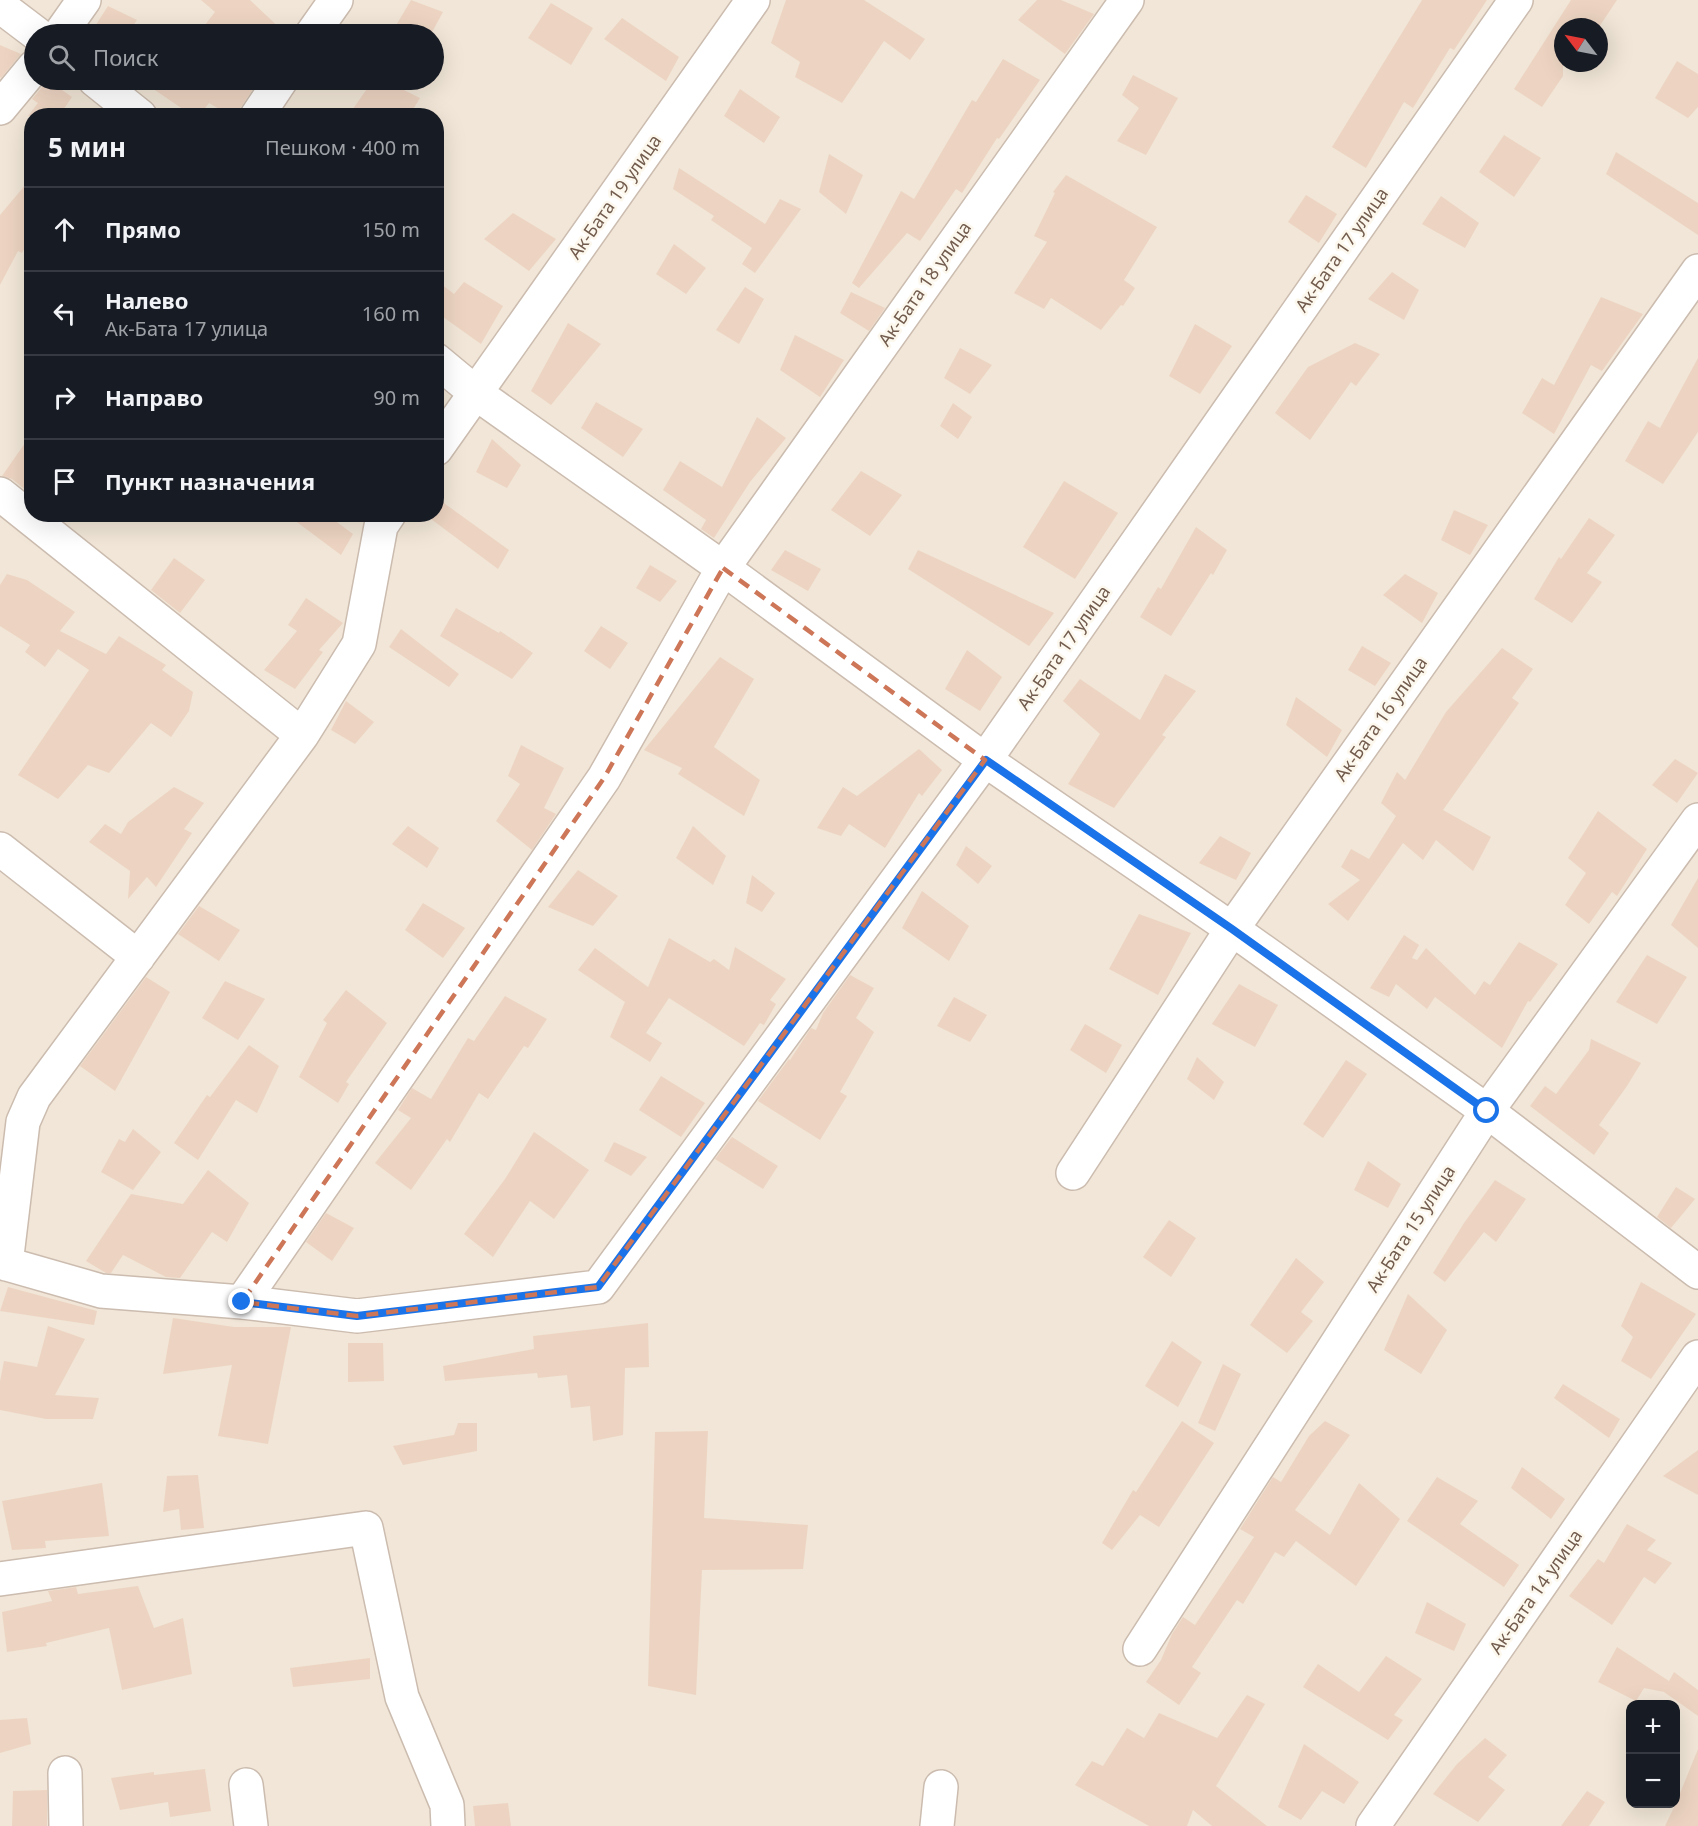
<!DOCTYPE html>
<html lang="ru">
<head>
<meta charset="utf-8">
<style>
	body { margin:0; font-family:"Noto Sans",sans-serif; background:#20242c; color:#f1f3f6 }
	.controls { position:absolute; right:18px; bottom:18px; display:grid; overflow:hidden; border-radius:12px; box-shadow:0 6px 24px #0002 }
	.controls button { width:54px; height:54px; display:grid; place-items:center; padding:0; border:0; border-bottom:2px solid #363941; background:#171b24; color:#f1f3f6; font:30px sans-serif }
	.compass { position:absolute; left:1554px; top:18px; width:54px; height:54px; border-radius:50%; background:#171b24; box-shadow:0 6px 24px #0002; rotate:302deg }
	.stop { position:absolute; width:18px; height:18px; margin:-14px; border:4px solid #1a73e8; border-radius:50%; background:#fff }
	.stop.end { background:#1a73e8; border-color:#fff; box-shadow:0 2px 6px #0008 }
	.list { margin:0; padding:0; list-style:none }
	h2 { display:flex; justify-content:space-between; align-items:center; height:78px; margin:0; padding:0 24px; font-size:26px }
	h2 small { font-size:20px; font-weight:400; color:#9ea1a6 }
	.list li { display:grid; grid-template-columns:39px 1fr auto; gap:18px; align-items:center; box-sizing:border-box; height:84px; padding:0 24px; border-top:2px solid #363941 }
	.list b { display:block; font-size:22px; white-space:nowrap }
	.list p { margin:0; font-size:20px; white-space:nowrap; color:#9ea1a6 }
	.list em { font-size:20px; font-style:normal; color:#9ea1a6 }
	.icon { flex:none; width:33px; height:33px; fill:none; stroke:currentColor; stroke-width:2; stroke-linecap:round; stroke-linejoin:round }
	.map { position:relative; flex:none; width:1698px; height:1826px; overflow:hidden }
	.search { position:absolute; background:#171b24; box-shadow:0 6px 24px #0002; left:24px; top:24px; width:420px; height:66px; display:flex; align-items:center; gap:15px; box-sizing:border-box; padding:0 21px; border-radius:33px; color:#9ea1a6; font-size:22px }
	.panel { position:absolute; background:#171b24; box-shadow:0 6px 24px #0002; left:24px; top:108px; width:420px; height:414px; border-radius:24px }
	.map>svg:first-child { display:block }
	.residential { fill:#f1e6d7; fill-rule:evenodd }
	.building { fill:#edd4c2 }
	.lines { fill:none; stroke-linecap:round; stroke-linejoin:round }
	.minor-casing { stroke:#cbbcaf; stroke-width:36 }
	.minor { stroke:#fff; stroke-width:33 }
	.route { stroke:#1a73e8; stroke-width:8 }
	.marked { fill:none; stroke:#ce7658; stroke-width:4.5; stroke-dasharray:12 8; stroke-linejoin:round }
	.labels { text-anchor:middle; stroke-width:5; stroke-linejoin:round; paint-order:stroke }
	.street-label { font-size:18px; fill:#725c4e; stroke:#fdf8ee }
</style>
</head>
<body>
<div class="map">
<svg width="1698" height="1826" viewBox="0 0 1698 1826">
	<rect width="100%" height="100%" fill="#faf4e8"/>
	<path class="residential" d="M0 0H1698V1826H0ZM1563 27H1599V63H1563ZM34 34H434V80H34ZM32 116H436V514H32ZM1630 1704H1676V1804H1630Z"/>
	<path class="building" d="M201 0H250L286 34H198L215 12Z
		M411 0 443 12 431 34H391Z
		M786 0H864L925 39 910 60 884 41 842 103 795 77 800 62 771 43Z
		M1037 0H1061L1094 14 1065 54 1018 20Z
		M1422 0H1487L1454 50 1450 48 1413 108 1404 102 1366 168 1332 147Z
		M1571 0H1617L1599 27H1563V76L1542 107 1514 89Z
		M551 3 593 28 571 65 528 38Z
		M108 6 137 20 128 34H90Z
		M622 18 679 57 666 81 604 39Z
		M0 45 21 54 1 78 0 77Z
		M1003 59 1040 80 999 139 997 138 962 193 956 189 920 241 907 233 859 288 852 283 901 191 914 199 972 100 976 102Z
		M1677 61 1698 74V107L1688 118 1655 98Z
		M1133 75 1178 98 1146 155 1117 141 1139 108 1122 95Z
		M48 80 72 97 59 116H28L38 103 32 99Z
		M140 80H259L235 116H231L209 103 199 116H193Z
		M373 80H384L420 98 409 116H348Z
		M740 89 780 117 764 143 724 116Z
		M1504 135 1541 158 1514 197 1479 172Z
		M1616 152 1698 203V235L1606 174Z
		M829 154 863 175 846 214 819 192Z
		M679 168 765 224 780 199 801 209 755 273 742 264 752 248 711 220 714 216 673 189Z
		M1066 175 1157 227 1124 280 1135 288 1123 306 1121 305 1101 330 1051 298 1044 309 1014 293 1047 242 1034 236 1055 193 1053 192Z
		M32 177V235L22 253 18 251 0 285V215Z
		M1306 195 1337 214 1319 243 1288 222Z
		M1441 196 1479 223 1465 248 1422 224Z
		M513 213 556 239 529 271 484 239Z
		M674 244 706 268 686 294 656 274Z
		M1392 272 1419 290 1404 320 1368 299Z
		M436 280 454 294 464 282 503 306 481 344 436 312Z
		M745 287 764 299 739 344 716 330Z
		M851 292 885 308 869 331 840 313Z
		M1601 297 1643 314 1602 371 1591 365 1554 434 1522 413 1542 378 1554 385Z
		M568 323 601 344 551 405 531 391Z
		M1195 324 1232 346 1200 394 1169 376Z
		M795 335 844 360 820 397 780 370Z
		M1355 343 1380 354 1356 386 1351 382 1310 440 1275 413 1308 367Z
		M960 348 992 365 970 394 944 378Z
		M1698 358V432L1663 484 1625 461 1648 421 1660 428Z
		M596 402 643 429 623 457 581 428Z
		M953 403 972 417 958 439 940 426Z
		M757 417 786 438 750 482 714 538 701 529 706 520 663 490 680 461 722 487Z
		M32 433V495L12 479 2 476Z
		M492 439 521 465 507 488 476 472Z
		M861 471 902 495 870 536 831 510Z
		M1064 481 1118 513 1075 579 1023 547Z
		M441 501 509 550 498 569 431 519 433 514H436V509Z
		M1454 510 1488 525 1470 555 1441 540Z
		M286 514H326L353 534 341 555Z
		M1589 518 1615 535 1587 573 1602 582 1572 623 1534 599 1559 557 1561 559Z
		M1196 527 1227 550 1213 575 1211 573 1171 636 1140 617 1158 587 1161 589Z
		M785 550 821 569 808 591 771 570Z
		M918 550 1054 613 1029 646 908 569Z
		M174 558 205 580 180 613 151 590Z
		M650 565 677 581 660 602 636 588Z
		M7 574 27 580 75 612 60 631 106 654 119 636 166 665 162 670 193 692 189 711 171 737 151 723 109 773 88 765 58 799 18 775 89 670 58 649 45 667 25 652 30 645 0 626V585Z
		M1405 574 1438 593 1422 623 1383 595Z
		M306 598 343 623 319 650 323 652 295 689 264 670 297 631 288 625Z
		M456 608 499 633 500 631 533 653 512 679 440 636Z
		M601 626 628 643 610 669 584 651Z
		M401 629 459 674 449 687 389 647Z
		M1362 646 1391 663 1375 686 1348 670Z
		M1502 648 1533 669 1512 698 1519 703 1443 810 1491 837 1473 871 1436 840 1423 860 1403 843 1348 921 1328 904 1360 880 1341 867 1351 849 1369 859 1396 816 1381 803 1397 772 1405 780 1446 712Z
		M967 650 1002 677 980 711 945 689Z
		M720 657 754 679 714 747 760 780 744 816 678 774 682 768 644 750Z
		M1165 674 1196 691 1162 735 1166 737 1114 808 1068 784 1100 734 1063 701 1080 679 1140 720Z
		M1296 697 1342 730 1327 757 1286 725Z
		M346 701 374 722 355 744 331 730Z
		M521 745 564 768 544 808 556 814 532 850 496 821 520 784 508 776Z
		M919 749 942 770 922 796 919 793 885 848 849 824 841 836 817 828 843 787 857 796Z
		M1675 759 1698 773 1677 803 1652 785Z
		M174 787 204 803 184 829 192 833 156 887 147 877 128 899 130 871 89 842 105 824 121 834 128 822Z
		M1598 811 1647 849 1617 896 1612 892 1589 924 1565 905 1586 873 1568 858Z
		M408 826 439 848 427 868 392 844Z
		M693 826 726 856 713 885 676 858Z
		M1220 836 1251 853 1236 880 1199 863Z
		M966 846 992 866 978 884 956 865Z
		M578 870 618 896 593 926 548 907Z
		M752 875 775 893 762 912 746 903Z
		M1698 878V948L1671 925Z
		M922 891 969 926 949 961 902 928Z
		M423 903 465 928 443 958 405 930Z
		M199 906 240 930 219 961 178 934Z
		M1139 914 1191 933 1158 995 1109 969Z
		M1404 935 1419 945 1412 958 1417 960 1426 948 1475 995 1484 981 1490 985 1519 942 1558 964 1530 1002 1528 1001 1502 1048 1435 997 1427 1009 1396 984 1389 997 1370 988Z
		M669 938 710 962 714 959 729 970 735 947 786 979 770 1000 776 1004 764 1025 760 1023 744 1046 669 998 646 1033 662 1043 650 1062 610 1037 625 1002 578 970 595 948 648 987Z
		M1647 955 1687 977 1657 1024 1616 1002Z
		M850 975 874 988 856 1018 874 1032 840 1092 847 1096 820 1140 758 1101 789 1059 790 1060 811 1028 816 1030 823 1013Z
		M146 977 170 992 115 1091 80 1066Z
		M225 981 265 999 238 1040 202 1018Z
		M1239 984 1278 1005 1255 1047 1212 1024Z
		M346 990 387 1023 346 1082 349 1084 338 1103 299 1077 327 1023 323 1020Z
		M505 996 547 1019 528 1048 524 1046 488 1099 479 1093 450 1142 447 1139 411 1190 375 1163 411 1118 398 1110 412 1088 431 1099 468 1038 474 1041Z
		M954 997 987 1015 970 1042 937 1026Z
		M1085 1024 1122 1045 1106 1073 1070 1050Z
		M1591 1039 1641 1063 1627 1086 1599 1125 1609 1133 1594 1155 1530 1106 1545 1086 1556 1094 1589 1050Z
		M249 1045 279 1066 257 1113 236 1100 198 1160 174 1143 207 1095 210 1097Z
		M1197 1057 1224 1082 1214 1100 1187 1079Z
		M1346 1060 1367 1074 1323 1138 1303 1124Z
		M661 1076 705 1103 681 1137 639 1110Z
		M133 1129 161 1152 133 1190 101 1172 119 1139 125 1142Z
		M534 1132 589 1170 554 1219 530 1201 493 1257 464 1234 505 1179Z
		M732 1137 778 1166 763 1189 715 1159Z
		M614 1142 647 1157 631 1176 604 1161Z
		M1368 1161 1401 1184 1388 1208 1354 1190Z
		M208 1170 249 1203 227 1242 212 1232 180 1278 166 1277 123 1255 111 1273H106L86 1261 131 1194 183 1204Z
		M1495 1180 1526 1199 1496 1242 1484 1232 1445 1282 1433 1273 1464 1223Z
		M1676 1187 1695 1199 1671 1228 1657 1217Z
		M326 1213 354 1228 332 1261 306 1242Z
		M1169 1220 1196 1238 1171 1277 1143 1257Z
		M1296 1258 1324 1282 1301 1312 1313 1321 1287 1353 1250 1325Z
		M1641 1282 1696 1314 1651 1379 1621 1361 1633 1337 1621 1326Z
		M8 1287 97 1311 94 1325 0 1311Z
		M1408 1294 1447 1330 1421 1374 1384 1350Z
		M173 1318 234 1327H291L268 1444 218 1436 232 1365 163 1374Z
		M648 1323 649 1367 625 1368 623 1435 593 1441 590 1406 571 1408 567 1375 538 1378 537 1373 445 1381 443 1366 534 1349 533 1336Z
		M48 1326 85 1339 55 1395 99 1398 93 1419H46L0 1410V1381L4 1361 37 1367Z
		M1172 1341 1202 1362 1178 1407 1145 1386Z
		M348 1343H383L384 1381 348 1382Z
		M1223 1364 1241 1374 1215 1431 1198 1423Z
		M1563 1384 1620 1419 1609 1438 1554 1398Z
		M1182 1421 1214 1443 1159 1527 1140 1515 1112 1550 1102 1543 1133 1490 1136 1492Z
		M1325 1421 1350 1435 1295 1510 1330 1535 1359 1483 1400 1519 1356 1586 1296 1541 1284 1557 1275 1552 1243 1604 1237 1600 1192 1667 1201 1673 1179 1705 1146 1682 1161 1660 1172 1634 1183 1617 1195 1625 1254 1537 1240 1529 1273 1477 1281 1482 1309 1436Z
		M458 1423H477V1451L403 1465 393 1446 454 1435Z
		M708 1431 704 1518 808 1525 803 1569 702 1570 696 1695 648 1686 655 1432Z
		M1698 1450V1495L1663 1476Z
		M1522 1467 1565 1499 1551 1519 1511 1488Z
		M198 1475 204 1528 181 1530 179 1509 163 1512 167 1476Z
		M1437 1477 1478 1501 1460 1524 1519 1565 1504 1587 1407 1521Z
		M102 1483 109 1536 45 1541 46 1548 12 1550 2 1501Z
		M1627 1524 1656 1540 1647 1550 1672 1563 1655 1584 1644 1577 1612 1625 1569 1596 1598 1559 1604 1563Z
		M138 1586 154 1628 183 1618 192 1674 122 1690 109 1628 46 1643 47 1646 7 1652 2 1612 52 1601 48 1591 76 1587 78 1594Z
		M1427 1602 1466 1624 1454 1651 1415 1633Z
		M1617 1647 1669 1681 1674 1672 1698 1690V1716L1664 1692 1644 1688 1636 1701 1598 1682Z
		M1386 1656 1422 1679 1394 1715 1403 1720 1388 1740 1303 1687 1318 1664 1359 1692Z
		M370 1658V1679L293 1687 290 1668Z
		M1247 1695 1265 1704 1216 1786 1267 1826H1212L1193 1810 1187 1826H1149L1075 1785 1092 1761 1103 1766 1127 1728 1144 1738 1159 1713 1217 1738Z
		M27 1718 31 1744 0 1753V1720Z
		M1485 1738 1507 1755 1488 1777 1505 1790 1478 1822 1433 1794 1457 1764Z
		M1304 1744 1359 1782 1344 1804 1322 1791 1301 1820 1278 1807Z
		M1698 1749V1826H1665L1676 1803Z
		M205 1769 211 1811 170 1817 168 1802 120 1810 111 1778 154 1772V1775Z
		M47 1790V1826H12L13 1791Z
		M1587 1791 1605 1802 1589 1826H1561Z
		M508 1803 511 1826H475L473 1806Z"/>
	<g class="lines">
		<defs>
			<path id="minor" d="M0 6 37 34
				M60 34 84 0
				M312 34 336 0
				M95 80 140 116
				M0 108 34 67
				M257 116 281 80
				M436 360 477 394 723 568 985 760 1232 929 1487 1111 1698 1272
				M436 449 753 0
				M0 494 302 735
				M0 849 138 957
				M1073 1173 1232 929 1698 271
				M0 1262 101 1291 242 1302 357 1316 598 1287 985 760 1516 0
				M6 1264 23 1122 34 1097 302 735 359 644 381 526 389 514
				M242 1302 604 778 723 568 1127 0
				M0 1579 366 1528 402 1697 447 1805 448 1826
				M1140 1649 1487 1111 1698 820
				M65 1773 66 1826
				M246 1785 251 1826
				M937 1826 941 1787
				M1373 1826 1698 1357"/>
		</defs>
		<use href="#minor" class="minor-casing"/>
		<use href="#minor" class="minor"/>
	</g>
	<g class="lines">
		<path class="route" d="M242 1302 357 1316 598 1287 986 760 1232 929 1487 1111"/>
	</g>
	<path class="marked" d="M723 568 985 760 598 1287 357 1316 242 1302 604 778Z"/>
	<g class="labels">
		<g class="street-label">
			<text transform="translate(615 197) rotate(-55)" y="6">Ак-Бата 19 улица</text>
			<text transform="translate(1342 250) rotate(-55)" y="6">Ак-Бата 17 улица</text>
			<text transform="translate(925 284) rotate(-55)" y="6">Ак-Бата 18 улица</text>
			<text transform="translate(1064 648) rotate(-55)" y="6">Ак-Бата 17 улица</text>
			<text transform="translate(1381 719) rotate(-55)" y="6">Ак-Бата 16 улица</text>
			<text transform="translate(1411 1229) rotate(-57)" y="6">Ак-Бата 15 улица</text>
			<text transform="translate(1536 1592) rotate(-55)" y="6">Ак-Бата 14 улица</text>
		</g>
	</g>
</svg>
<div class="controls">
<button>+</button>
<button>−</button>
</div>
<svg class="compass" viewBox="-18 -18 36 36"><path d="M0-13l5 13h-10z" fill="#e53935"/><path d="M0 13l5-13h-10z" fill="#9ea1a6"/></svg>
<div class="stop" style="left:1487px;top:1111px"></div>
<div class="stop end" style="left:242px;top:1302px"></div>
<div class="search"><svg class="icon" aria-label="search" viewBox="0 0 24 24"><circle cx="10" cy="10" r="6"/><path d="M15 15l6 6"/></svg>Поиск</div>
<section class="panel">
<h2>5 мин<small>Пешком · 400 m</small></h2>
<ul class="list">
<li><svg class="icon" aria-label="ahead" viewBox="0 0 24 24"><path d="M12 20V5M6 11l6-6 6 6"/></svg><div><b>Прямо</b></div><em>150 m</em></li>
<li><svg class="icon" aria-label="left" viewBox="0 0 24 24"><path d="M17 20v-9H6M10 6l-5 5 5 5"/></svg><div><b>Налево</b><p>Ак-Бата 17 улица</p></div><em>160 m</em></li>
<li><svg class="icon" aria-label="right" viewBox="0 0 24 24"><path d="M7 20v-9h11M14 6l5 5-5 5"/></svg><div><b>Направо</b></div><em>90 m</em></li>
<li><svg class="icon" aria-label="arrive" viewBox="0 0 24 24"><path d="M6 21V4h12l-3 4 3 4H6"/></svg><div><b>Пункт назначения</b></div></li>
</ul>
</section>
</div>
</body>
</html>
